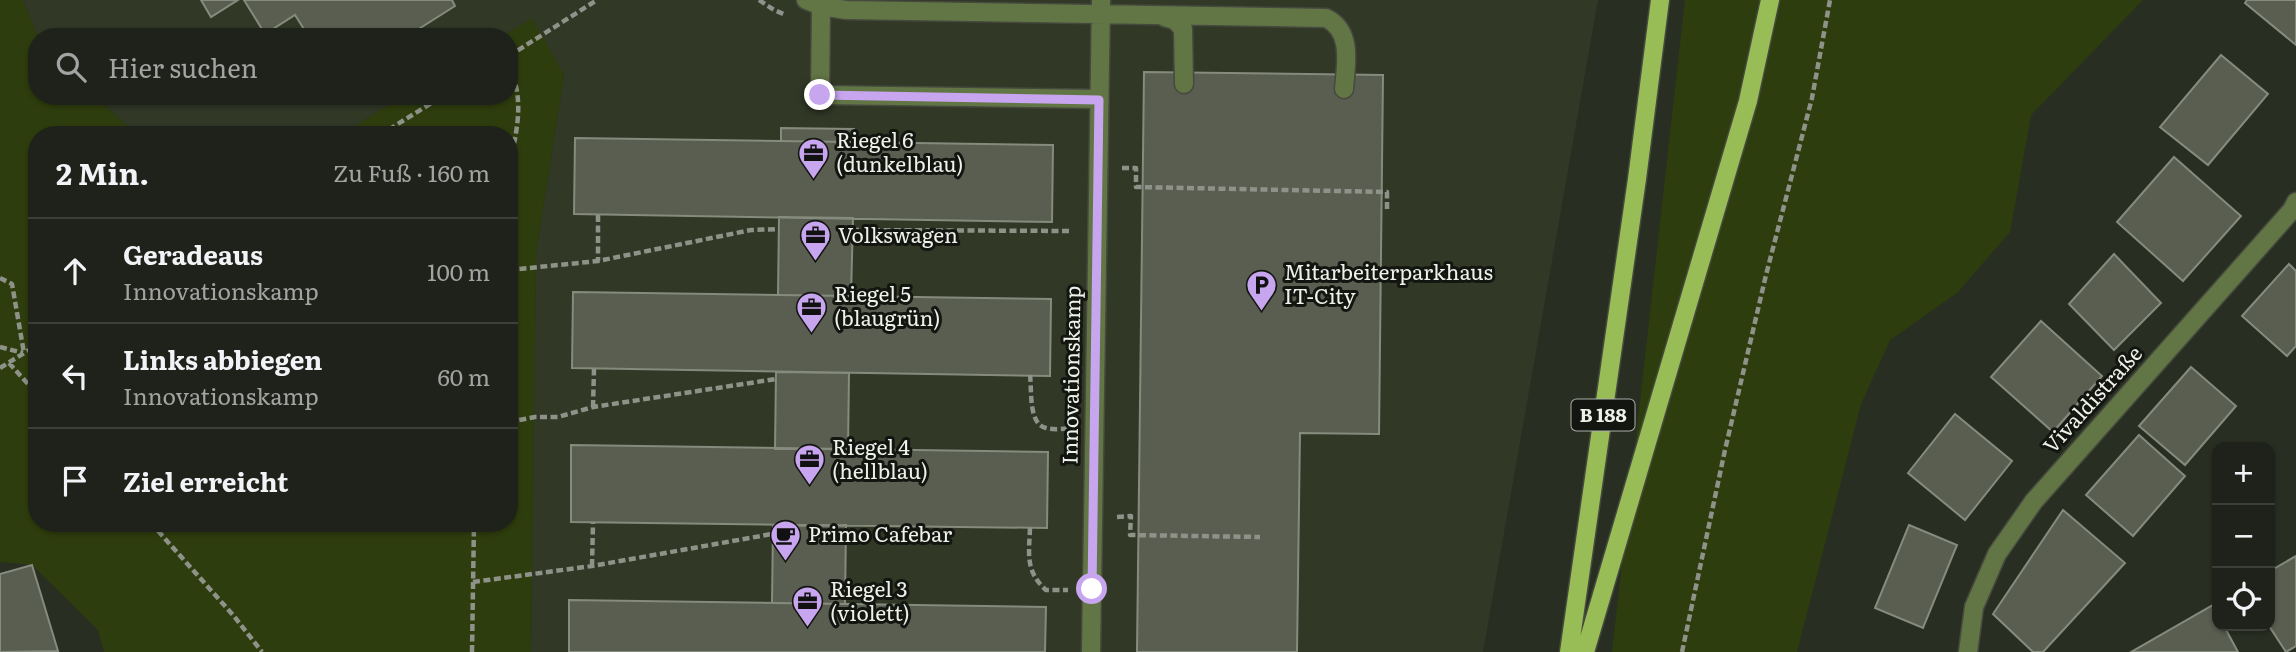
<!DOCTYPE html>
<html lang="de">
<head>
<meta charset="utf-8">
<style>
	body { margin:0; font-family:Literata,serif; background:#2c2f27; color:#f1f3f6 }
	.controls { position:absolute; right:21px; bottom:21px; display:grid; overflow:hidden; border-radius:14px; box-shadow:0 2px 5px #0004 }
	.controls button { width:63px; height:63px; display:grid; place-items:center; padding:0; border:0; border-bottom:2px solid #3c3f39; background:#1f221a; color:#f1f3f6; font:35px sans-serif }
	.stop { position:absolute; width:21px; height:21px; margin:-16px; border:5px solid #c8a5ef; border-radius:50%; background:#fff }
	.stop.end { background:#c8a5ef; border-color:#fff; box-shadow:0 2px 7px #0008 }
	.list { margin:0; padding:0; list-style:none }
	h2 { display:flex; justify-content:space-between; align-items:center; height:91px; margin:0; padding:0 28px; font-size:30px }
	h2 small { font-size:23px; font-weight:400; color:#a1a4a2 }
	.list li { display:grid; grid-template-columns:46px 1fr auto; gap:21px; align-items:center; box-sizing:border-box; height:105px; padding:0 28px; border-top:2px solid #3c3f39 }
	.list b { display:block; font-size:26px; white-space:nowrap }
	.list p { margin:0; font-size:23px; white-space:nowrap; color:#a1a4a2 }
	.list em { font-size:23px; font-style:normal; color:#a1a4a2 }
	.icon { flex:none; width:38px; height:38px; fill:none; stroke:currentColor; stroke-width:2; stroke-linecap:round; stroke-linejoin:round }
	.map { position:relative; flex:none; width:2296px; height:652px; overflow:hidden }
	.search { position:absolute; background:#1f221a; box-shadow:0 2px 5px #0004; left:28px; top:28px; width:490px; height:77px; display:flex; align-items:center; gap:18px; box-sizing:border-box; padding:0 24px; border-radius:28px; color:#a1a4a2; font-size:26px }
	.panel { position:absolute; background:#1f221a; box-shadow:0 2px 5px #0004; left:28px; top:126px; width:490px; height:406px; border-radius:28px }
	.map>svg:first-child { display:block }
	.built { fill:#313826 }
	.green { fill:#2e3d0d }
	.building { fill:#595e51; stroke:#858b7d; stroke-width:2 }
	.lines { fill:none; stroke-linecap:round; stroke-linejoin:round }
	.minor-casing { stroke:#45493e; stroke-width:21 }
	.major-casing { stroke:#45493e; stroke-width:21 }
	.path { stroke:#8e9289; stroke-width:4.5; stroke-dasharray:7 3.5; stroke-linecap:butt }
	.minor { stroke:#627545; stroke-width:18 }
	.major { stroke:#98bd56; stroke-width:18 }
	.route { stroke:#c8a5ef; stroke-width:9 }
	.labels { text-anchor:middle; stroke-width:6; stroke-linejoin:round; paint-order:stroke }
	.shield { fill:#131510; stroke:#acafa9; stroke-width:2 }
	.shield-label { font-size:19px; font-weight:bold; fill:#eef1ea }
	.poi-label { font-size:21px; fill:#eef1ea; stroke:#131510; text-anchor:start }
	.street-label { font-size:21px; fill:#eef1ea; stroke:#131510 }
</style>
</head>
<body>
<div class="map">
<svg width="2296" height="652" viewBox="0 0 2296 652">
	<rect width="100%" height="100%" fill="#292e22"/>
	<path class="built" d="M23 0H1598L1483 652H531L536 254 564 75 531 19 502 37H38Z
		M95 96H404L340 135H137Z"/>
	<path class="green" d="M0 0H23L38 37 37 96H95L137 135H37V523H509V135H340L404 96H509V37H502L532 18 564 75 536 254 531 652H104L98 630 32 565 0 562Z
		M1685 0H2143L2031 115 2010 232 1957 293 1890 340 1861 404 1797 652H1612Z"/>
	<path class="building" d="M201 0H238L211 17Z
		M244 0H452L455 6 406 37H350L348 33 343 37H309L295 15 265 34Z
		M2247 0H2296V45L2245 3Z
		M2221 55 2268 94 2208 165 2160 127Z
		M1144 72 1383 75 1379 434 1300 433 1297 652H1137Z
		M781 128 854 129V142L781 141Z
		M575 138 1053 145 1052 222 574 214Z
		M2174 157 2241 216 2183 281 2117 222Z
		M779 217 853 218 851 296 778 295Z
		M2114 254 2161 303 2114 350 2069 304Z
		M2289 264 2296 271V346L2287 356 2242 316Z
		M573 292 1051 299 1050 376 572 368Z
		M2041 321 2102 376 2053 432 1991 377Z
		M2191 367 2236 406 2185 465 2139 426Z
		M776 372 849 373 848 449H775Z
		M1955 414 2012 461 1965 520 1908 473Z
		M2139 435 2185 476 2133 536 2086 495Z
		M571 445 1048 452 1047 528 571 522Z
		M2063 510 2125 563 2043 652H2033L1993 614Z
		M846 525 845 604 772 603 773 526Z
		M1909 525 1957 545 1923 628 1875 608Z
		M2296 556V646L2286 652 2269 626 2270 571Z
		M32 565 58 651 0 652V574Z
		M569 600 1046 607 1045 652H569Z
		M2213 605 2217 614V626H2224L2238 652H2131Z"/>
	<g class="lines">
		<defs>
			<path id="minor" d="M806 0 821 6 846 10 1326 18C1353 31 1346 64 1344 89
				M821 6 820 95 1099 99
				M1164 17 1175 20 1183 29 1184 84
				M1091 652 1101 0
				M1968 652 1974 607 1997 554 2034 501 2292 210 2296 202"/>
			<path id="major" d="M1569 652 1637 179 1660 0
				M1585 652 1748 101 1770 0"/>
		</defs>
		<use href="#minor" class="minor-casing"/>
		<use href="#major" class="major-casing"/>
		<path class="path" d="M759 0 774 10 786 15
			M509 56 597 0
			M509 65C525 101 517 130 509 167
			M380 135 443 96
			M1122 168H1136V187L1387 192V210
			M598 215V261
			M852 230 1072 231
			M509 270 598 261 751 230 779 229
			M0 278 12 284 24 353
			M0 347 23 353
			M9 363 37 394
			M0 368 37 345
			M1030 375C1032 390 1028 424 1046 428 1053 430 1063 429 1070 428
			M593 407 594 369
			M509 422 535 417H558L593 407 776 379
			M1117 517 1131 516 1130 535 1260 537
			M151 523 233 615 262 652
			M1030 528C1029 554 1025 571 1046 590H1068
			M592 566 593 523
			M473 582 592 566 772 534
			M472 652 474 523
			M1682 652 1725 450 1766 275 1812 98 1830 0"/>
		<use href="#minor" class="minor"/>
		<use href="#major" class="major"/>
	</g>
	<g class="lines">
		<path class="route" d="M820 95 1099 100 1092 589"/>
	</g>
	<defs>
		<symbol id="office-pin" viewBox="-11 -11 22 30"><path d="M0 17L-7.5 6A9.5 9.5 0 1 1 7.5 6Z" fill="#c8a5ef" stroke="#131510"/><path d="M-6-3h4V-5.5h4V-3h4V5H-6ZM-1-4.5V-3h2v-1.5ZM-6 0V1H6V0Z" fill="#111"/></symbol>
		<symbol id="parking-pin" viewBox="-11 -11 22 30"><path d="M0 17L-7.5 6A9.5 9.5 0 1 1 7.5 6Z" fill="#c8a5ef" stroke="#131510"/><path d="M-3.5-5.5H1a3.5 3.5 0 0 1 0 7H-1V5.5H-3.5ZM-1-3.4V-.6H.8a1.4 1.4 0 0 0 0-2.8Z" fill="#111"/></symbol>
		<symbol id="cafe-pin" viewBox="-11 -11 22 30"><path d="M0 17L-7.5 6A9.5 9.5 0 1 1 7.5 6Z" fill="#c8a5ef" stroke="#131510"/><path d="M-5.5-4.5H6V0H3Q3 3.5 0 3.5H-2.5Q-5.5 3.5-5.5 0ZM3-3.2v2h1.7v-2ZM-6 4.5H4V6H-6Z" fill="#111"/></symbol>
	</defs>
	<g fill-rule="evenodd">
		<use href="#office-pin" x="796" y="136" width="35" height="47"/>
		<use href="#office-pin" x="798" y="218" width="35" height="47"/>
		<use href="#parking-pin" x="1244" y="268" width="35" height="47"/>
		<use href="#office-pin" x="794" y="290" width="35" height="47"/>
		<use href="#office-pin" x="792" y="442" width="35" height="47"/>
		<use href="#cafe-pin" x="768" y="518" width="35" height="47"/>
		<use href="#office-pin" x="790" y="584" width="35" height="47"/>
	</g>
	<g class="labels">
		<rect class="shield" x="1571.5" y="399.5" width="63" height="31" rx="5"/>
		<g class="shield-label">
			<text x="1603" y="422">B 188</text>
		</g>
		<g class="poi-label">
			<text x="836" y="148">Riegel 6<tspan x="836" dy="24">(dunkelblau)</tspan></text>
			<text x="838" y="243">Volkswagen</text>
			<text x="1284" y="280">Mitarbeiterparkhaus<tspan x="1284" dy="24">IT-City</tspan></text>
			<text x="834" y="302">Riegel 5<tspan x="834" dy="24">(blaugrün)</tspan></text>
			<text x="832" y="455">Riegel 4<tspan x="832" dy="24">(hellblau)</tspan></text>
			<text x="808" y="542">Primo Cafebar</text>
			<text x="830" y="597">Riegel 3<tspan x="830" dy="24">(violett)</tspan></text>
		</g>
		<g class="street-label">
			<text transform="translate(1072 375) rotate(-89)" y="7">Innovationskamp</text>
			<text transform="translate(2093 400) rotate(-48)" y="7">Vivaldistraße</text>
		</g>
	</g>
</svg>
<div class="controls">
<button>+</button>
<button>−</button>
<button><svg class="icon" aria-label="locate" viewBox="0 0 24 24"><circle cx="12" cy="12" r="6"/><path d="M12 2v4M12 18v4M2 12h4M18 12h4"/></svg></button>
</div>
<div class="stop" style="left:1092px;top:589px"></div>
<div class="stop end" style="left:820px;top:95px"></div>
<div class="search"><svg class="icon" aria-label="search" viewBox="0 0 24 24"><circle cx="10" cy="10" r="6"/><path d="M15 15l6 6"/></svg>Hier suchen</div>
<section class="panel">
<h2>2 Min.<small>Zu Fuß · 160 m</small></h2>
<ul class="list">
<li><svg class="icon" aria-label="ahead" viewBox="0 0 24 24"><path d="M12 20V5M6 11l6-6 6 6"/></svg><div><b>Geradeaus</b><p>Innovationskamp</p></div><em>100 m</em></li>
<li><svg class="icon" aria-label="left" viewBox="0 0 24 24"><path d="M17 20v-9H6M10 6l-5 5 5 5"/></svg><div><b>Links abbiegen</b><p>Innovationskamp</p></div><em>60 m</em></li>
<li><svg class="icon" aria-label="arrive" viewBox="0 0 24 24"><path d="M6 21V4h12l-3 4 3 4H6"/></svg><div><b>Ziel erreicht</b></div></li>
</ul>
</section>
</div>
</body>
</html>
